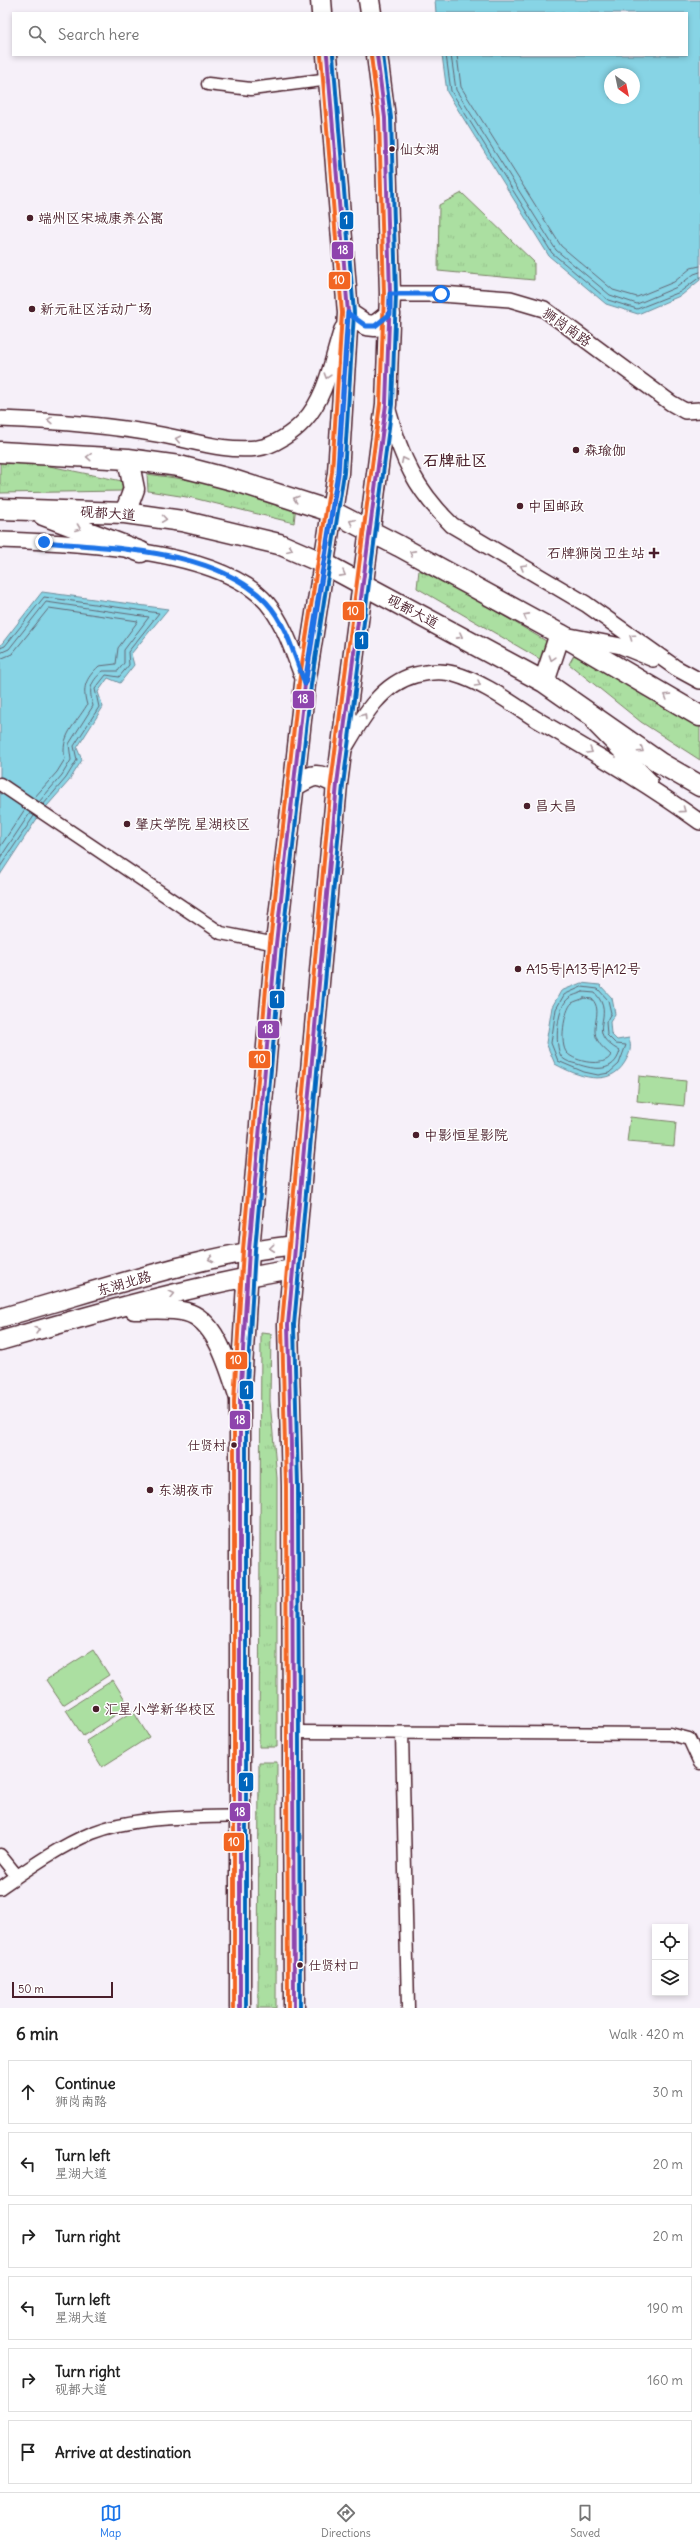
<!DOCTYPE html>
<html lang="en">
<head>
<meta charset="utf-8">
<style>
	body { margin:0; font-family:Delius,"LXGW WenKai TC",sans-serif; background:#f2f2f2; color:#222 }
	.controls { position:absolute; right:12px; bottom:12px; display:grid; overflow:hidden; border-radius:0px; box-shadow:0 2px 6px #0003 }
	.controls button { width:36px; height:36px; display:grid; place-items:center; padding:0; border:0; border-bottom:1px solid #e0e0e0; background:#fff; color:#222; font:20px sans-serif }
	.compass { position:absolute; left:604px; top:68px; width:36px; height:36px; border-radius:50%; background:#fff; box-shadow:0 2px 6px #0003; rotate:147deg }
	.scale { position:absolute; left:12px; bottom:10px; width:101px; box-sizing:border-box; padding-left:4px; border:2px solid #4a1f2b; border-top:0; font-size:11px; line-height:14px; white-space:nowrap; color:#4a1f2b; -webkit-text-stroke:3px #fff; paint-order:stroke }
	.stop { position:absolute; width:12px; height:12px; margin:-9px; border:3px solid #1a73e8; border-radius:50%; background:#fff }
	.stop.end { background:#1a73e8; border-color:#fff; box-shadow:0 1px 4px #0008 }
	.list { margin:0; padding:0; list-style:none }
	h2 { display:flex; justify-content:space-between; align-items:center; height:52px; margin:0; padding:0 16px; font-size:17px }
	h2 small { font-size:13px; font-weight:400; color:#767676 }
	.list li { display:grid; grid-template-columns:26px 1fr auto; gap:12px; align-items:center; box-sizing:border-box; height:64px; margin:0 8px 8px; padding:0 8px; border:1px solid #e0e0e0; border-radius:0px }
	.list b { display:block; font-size:15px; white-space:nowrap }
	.list p { margin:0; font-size:13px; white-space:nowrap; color:#767676 }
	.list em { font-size:13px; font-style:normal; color:#767676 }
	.icon { flex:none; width:22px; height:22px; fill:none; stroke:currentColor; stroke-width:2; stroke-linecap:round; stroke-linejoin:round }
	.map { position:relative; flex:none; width:700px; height:2008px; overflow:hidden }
	.search { position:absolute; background:#fff; box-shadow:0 2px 6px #0003; left:12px; right:12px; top:12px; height:44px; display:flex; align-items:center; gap:10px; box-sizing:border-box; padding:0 14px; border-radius:0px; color:#767676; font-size:15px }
	.sheet { height:484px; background:#fff }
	nav { display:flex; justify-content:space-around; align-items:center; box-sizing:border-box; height:56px; border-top:1px solid #e0e0e0; background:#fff; font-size:11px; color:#767676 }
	nav a { display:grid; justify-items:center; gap:2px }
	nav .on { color:#1a73e8 }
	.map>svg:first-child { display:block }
	.grass { fill:url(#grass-tufts); stroke:#7a7f66 }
	.pitch { fill:#abdfa1; stroke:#7a7f66 }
	.water { fill:#87d4e5; stroke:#6f8c9b; fill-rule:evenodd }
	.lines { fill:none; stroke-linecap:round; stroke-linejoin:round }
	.shore { stroke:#626775; stroke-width:1 }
	.minor-casing { stroke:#4a1f2b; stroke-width:15 }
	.tertiary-casing { stroke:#4a1f2b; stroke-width:18 }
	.secondary-casing { stroke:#4a1f2b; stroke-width:21 }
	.primary-casing { stroke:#4a1f2b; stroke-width:23 }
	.minor { stroke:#fff; stroke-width:12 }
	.tertiary { stroke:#fff; stroke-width:15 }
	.secondary { stroke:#fff; stroke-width:18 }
	.primary { stroke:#fff; stroke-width:20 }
	.bus-1-casing { stroke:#fff; stroke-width:7 }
	.bus-2-casing { stroke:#fff; stroke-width:7 }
	.bus-3-casing { stroke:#fff; stroke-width:7 }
	.bus-1 { stroke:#8e44ad; stroke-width:4 }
	.bus-2 { stroke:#0065bd; stroke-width:4 }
	.bus-3 { stroke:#f26522; stroke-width:4 }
	.oneway { stroke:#ae9aa0 }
	.route { stroke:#1a73e8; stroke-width:5 }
	.bus-dot { fill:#4a1f2b; stroke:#fff; stroke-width:1.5 }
	.labels { text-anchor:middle; stroke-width:3; stroke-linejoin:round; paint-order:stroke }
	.bus-label { font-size:13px; fill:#4a1f2b; stroke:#fff; text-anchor:start }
	.poi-label { font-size:14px; fill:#4a1f2b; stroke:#fff; text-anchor:start }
	.street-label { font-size:14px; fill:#4a1f2b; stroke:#fff }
	.quarter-label { font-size:16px; font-weight:bold; fill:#4a1f2b; stroke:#fff }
	.line-badge { stroke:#fff; stroke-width:1.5 }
	.badge-label { font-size:11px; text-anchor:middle; font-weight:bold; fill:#fff }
</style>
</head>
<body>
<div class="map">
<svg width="700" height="2008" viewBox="0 0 700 2008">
	<defs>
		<pattern id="grass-tufts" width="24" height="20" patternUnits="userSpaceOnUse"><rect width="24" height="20" fill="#abdfa1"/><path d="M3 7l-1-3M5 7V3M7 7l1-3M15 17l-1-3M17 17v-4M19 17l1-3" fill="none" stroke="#95bf8b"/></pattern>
	</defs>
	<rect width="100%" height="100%" fill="#f6f0f9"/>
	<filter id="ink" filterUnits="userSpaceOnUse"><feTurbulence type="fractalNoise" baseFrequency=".025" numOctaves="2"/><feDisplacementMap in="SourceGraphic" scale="8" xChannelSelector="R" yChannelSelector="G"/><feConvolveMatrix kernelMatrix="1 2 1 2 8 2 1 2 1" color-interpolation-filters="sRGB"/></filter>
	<g filter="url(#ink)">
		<path class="grass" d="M462 193 534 262V280L438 271 439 205Z
			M0 462H30L122 481V491L0 493Z
			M147 474 197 481 296 505 294 523 193 498 148 491Z
			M419 570 477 600 551 644 545 662 417 588Z
			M574 655 659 699 700 724V760L641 722 569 664Z
			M261 1333 271 1334 270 1401 277 1478V1747H259Z
			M259 1762H277L276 2008H258Z"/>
		<path class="pitch" d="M639 1076 686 1081 684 1106 637 1101Z
			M630 1117 676 1122 674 1146 627 1142Z
			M93 1650 109 1675 63 1705 46 1680Z
			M113 1680 129 1706 83 1736 66 1710Z
			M133 1711 149 1737 102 1767 86 1741Z"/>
		<path class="water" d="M435 0H700V280L682 295 638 314 606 304 549 256 447 92 442 55H687V13H436ZM610 74H634V98H610Z
			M42 592 168 609 131 654 134 665 120 683 108 678 98 692 103 707 77 748 82 760 69 781 40 814 0 875V646Z
			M581 983 600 985 612 998 615 1014 610 1022 611 1034 617 1040 629 1038C632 1048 630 1053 625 1062 609 1089 577 1076 555 1064L546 1043 552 1007 561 991Z"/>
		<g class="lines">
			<path class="shore" d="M446 55 451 91 552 253 608 300 637 309 680 292 700 277
				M451 55 456 90 556 250 610 295 637 304 677 287 694 274 700 272
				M457 55 461 87 561 246 613 290 637 297 674 282 691 268 700 266
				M0 648 5 646 44 597 159 613 128 652 129 665 119 677 106 675 95 689 99 707 74 746 77 760 66 778 43 805
				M0 653 9 649 46 602 149 617 124 650V663L118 671H103C89 683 89 690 93 706L69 744 71 760 62 775 39 802
				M0 659 12 654 49 608 138 621 118 648 116 664 99 666C85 679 82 688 87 705 75 725 60 736 65 759L57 772 34 798
				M0 847 25 809
				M0 858 30 813
				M0 867 34 816
				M582 987 598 989 608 1000 611 1013 606 1022 607 1035 616 1044 626 1045 619 1064 609 1073 598 1075 584 1072 558 1061 551 1043 556 1009 564 995Z
				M583 992 595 993C618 1018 582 1030 620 1051 614 1073 595 1070 577 1064 572 1063 564 1061 561 1056 554 1045 557 1006 569 998 572 995 579 994 583 992Z
				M584 998 592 999C604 1012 589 1026 598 1041 601 1047 607 1051 611 1055 605 1068 575 1062 567 1053 559 1045 564 1010 572 1003 575 1001 581 1000 584 998Z"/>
			<defs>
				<path id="minor" d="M208 84 251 89 330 79
					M0 784 221 933 276 944
					M294 1732 670 1734 689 1739 700 1763
					M402 1733 408 2008
					M0 1855 17 1876
					M0 1888C29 1868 60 1846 92 1833 138 1815 193 1818 241 1816"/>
				<path id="tertiary" d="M390 294H441L510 299 544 309 671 403 685 411 700 410
					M388 410C401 458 416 490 452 525L586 604 676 668 700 681
					M0 419C55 421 109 425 162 435 195 441 225 452 258 448 274 446 294 432 304 421 327 396 332 359 342 329
					M0 540C69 542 221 548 267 603 286 626 294 656 305 683
					M570 636 621 646 653 659
					M595 725 650 781
					M344 749C361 720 380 684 415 675 428 672 442 670 454 674 483 682 511 703 536 719 592 752 648 784 700 822"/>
				<path id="secondary" d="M134 1310C151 1310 170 1308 186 1312 218 1320 230 1373 240 1401
					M0 1318C97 1291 195 1256 295 1245
					M0 1341C97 1313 194 1285 293 1269"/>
				<path id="primary" d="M321 0 322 13
					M369 0 371 13
					M348 313 366 325 375 326 390 314
					M0 452 128 459 179 466 233 480 333 512 399 546 560 634 700 716
					M0 509 125 513 182 521 279 544 323 563 544 682 660 763 700 786
					M125 513 134 489 128 459
					M43 515 141 552
					M544 682 560 634
					M294 786C314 774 316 772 337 784
					M240 2008V1401L249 1250 276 944 305 684 338 473 348 313 327 55
					M294 2008 292 1487 288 1325 337 784 386 404 390 294 385 118 377 55"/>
			</defs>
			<use href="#minor" class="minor-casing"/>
			<use href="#tertiary" class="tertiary-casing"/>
			<use href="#secondary" class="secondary-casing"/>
			<use href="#primary" class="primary-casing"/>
			<use href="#minor" class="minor"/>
			<use href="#tertiary" class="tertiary"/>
			<use href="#secondary" class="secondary"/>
			<use href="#primary" class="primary"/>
			<defs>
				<path id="bus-1" d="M240 2008V1401L249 1250 276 944 305 684 338 473 348 313 327 55
					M294 2008 292 1487 288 1325 337 784 386 404 390 294 385 118 377 55"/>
				<path id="bus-2" d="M246 2008V1401L255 1250 282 945 311 685 344 473 354 313 333 55
					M300 2008 298 1487 294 1325 343 785 392 404 396 294 391 118 383 55"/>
				<path id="bus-3" d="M234 2008V1401L243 1250 270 943 299 683 332 472 342 313 321 55
					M288 2008 286 1487 282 1324 331 783 380 404 384 294 379 118 371 56"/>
			</defs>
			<use href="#bus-1" class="bus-1-casing"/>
			<use href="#bus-2" class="bus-2-casing"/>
			<use href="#bus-3" class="bus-3-casing"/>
			<use href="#bus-1" class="bus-1"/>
			<use href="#bus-2" class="bus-2"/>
			<use href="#bus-3" class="bus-3"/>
		</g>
		<defs><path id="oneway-chevron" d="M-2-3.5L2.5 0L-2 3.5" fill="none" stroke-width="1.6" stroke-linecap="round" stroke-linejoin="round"/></defs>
		<g class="oneway">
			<use href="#oneway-chevron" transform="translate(327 376) rotate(107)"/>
			<use href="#oneway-chevron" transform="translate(50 420) rotate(-178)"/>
			<use href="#oneway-chevron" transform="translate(178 439) rotate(-167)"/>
			<use href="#oneway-chevron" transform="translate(89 457) rotate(-176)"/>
			<use href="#oneway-chevron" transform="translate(404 460) rotate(-116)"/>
			<use href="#oneway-chevron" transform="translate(296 499) rotate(-162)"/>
			<use href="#oneway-chevron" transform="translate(164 519) rotate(8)"/>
			<use href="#oneway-chevron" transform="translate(352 522) rotate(-153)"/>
			<use href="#oneway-chevron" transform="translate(78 528) rotate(21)"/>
			<use href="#oneway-chevron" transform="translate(290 549) rotate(23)"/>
			<use href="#oneway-chevron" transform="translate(412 553) rotate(-151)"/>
			<use href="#oneway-chevron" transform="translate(523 567) rotate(-150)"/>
			<use href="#oneway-chevron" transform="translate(343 574) rotate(29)"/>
			<use href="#oneway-chevron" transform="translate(526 616) rotate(-151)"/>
			<use href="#oneway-chevron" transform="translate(460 636) rotate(28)"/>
			<use href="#oneway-chevron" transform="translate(632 637) rotate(-145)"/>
			<use href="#oneway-chevron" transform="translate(552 658) rotate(108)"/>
			<use href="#oneway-chevron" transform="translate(478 684) rotate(30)"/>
			<use href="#oneway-chevron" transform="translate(667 696) rotate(-148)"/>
			<use href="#oneway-chevron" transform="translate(364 716) rotate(-57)"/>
			<use href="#oneway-chevron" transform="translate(641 750) rotate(34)"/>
			<use href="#oneway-chevron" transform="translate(590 751) rotate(31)"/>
			<use href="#oneway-chevron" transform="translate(683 810) rotate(36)"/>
			<use href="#oneway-chevron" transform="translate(272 1248) rotate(174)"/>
			<use href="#oneway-chevron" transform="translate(211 1259) rotate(167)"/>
			<use href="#oneway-chevron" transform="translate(172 1294) rotate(-14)"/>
			<use href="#oneway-chevron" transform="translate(37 1330) rotate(-16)"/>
		</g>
	</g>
	<g class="lines" filter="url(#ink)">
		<path class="route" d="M44 542C113 549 214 548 266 602 286 623 295 657 305 684L338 473 348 313 366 326H375L390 314V294H441"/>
	</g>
	<g class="bus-dot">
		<circle cx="392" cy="149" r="3.5"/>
		<circle cx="30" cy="218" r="4"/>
		<circle cx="32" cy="309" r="4"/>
		<circle cx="576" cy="450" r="4"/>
		<circle cx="520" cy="506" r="4"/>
		<path d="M652 547h4v4h4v4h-4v4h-4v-4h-4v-4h4z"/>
		<circle cx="527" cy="806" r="4"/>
		<circle cx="127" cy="824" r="4"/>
		<circle cx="518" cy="969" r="4"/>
		<circle cx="416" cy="1135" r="4"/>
		<circle cx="234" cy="1445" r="3.5"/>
		<circle cx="150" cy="1490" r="4"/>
		<circle cx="96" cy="1709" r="4"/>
		<circle cx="300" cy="1965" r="3.5"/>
	</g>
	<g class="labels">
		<g class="bus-label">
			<text x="400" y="154">仙女湖</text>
			<text x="226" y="1450" text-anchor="end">仕贤村</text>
			<text x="308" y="1970">仕贤村口</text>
		</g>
		<g class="poi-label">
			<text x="38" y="223">端州区宋城康养公寓</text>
			<text x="40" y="314">新元社区活动广场</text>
			<text x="584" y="455">森瑜伽</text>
			<text x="528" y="511">中国邮政</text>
			<text x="645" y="558" text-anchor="end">石牌狮岗卫生站</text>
			<text x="535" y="811">昌大昌</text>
			<text x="135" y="829">肇庆学院 星湖校区</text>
			<text x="526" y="974">A15号|A13号|A12号</text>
			<text x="424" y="1140">中影恒星影院</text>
			<text x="158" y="1495">东湖夜市</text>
			<text x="104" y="1714">汇星小学新华校区</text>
		</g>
		<g class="street-label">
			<text transform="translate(567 327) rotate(35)" y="5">狮岗南路</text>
			<text transform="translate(108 513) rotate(4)" y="5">砚都大道</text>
			<text transform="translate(413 611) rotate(28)" y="5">砚都大道</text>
			<text transform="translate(124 1283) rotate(-16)" y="5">东湖北路</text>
		</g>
		<g class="quarter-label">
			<text x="455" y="466">石牌社区</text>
		</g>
	</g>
	<g class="line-badge">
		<rect x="339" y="211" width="15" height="19" rx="4" fill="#0065bd"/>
		<rect x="331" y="241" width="23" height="19" rx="4" fill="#8e44ad"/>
		<rect x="328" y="271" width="23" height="19" rx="4" fill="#f26522"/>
		<rect x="342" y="601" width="23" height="20" rx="4" fill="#f26522"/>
		<rect x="354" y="631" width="15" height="19" rx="4" fill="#0065bd"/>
		<rect x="292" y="690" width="23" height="19" rx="4" fill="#8e44ad"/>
		<rect x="269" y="990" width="16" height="19" rx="4" fill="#0065bd"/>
		<rect x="257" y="1020" width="23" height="19" rx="4" fill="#8e44ad"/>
		<rect x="248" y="1050" width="23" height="19" rx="4" fill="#f26522"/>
		<rect x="225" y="1351" width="23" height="19" rx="4" fill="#f26522"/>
		<rect x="239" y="1380" width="15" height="20" rx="4" fill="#0065bd"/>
		<rect x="229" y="1410" width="22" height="20" rx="4" fill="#8e44ad"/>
		<rect x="238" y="1772" width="16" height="20" rx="4" fill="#0065bd"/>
		<rect x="229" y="1802" width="22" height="20" rx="4" fill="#8e44ad"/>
		<rect x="223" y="1832" width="22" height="20" rx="4" fill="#f26522"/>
	</g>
	<g class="badge-label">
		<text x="346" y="224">1</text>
		<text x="343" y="254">18</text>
		<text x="339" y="284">10</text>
		<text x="353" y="615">10</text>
		<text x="362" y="644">1</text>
		<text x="303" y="703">18</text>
		<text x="277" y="1003">1</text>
		<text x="268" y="1033">18</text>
		<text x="260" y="1063">10</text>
		<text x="236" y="1364">10</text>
		<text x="247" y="1394">1</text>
		<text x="240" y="1424">18</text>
		<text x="246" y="1786">1</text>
		<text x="240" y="1816">18</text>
		<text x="234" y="1846">10</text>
	</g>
</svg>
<div class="controls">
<button><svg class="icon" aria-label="locate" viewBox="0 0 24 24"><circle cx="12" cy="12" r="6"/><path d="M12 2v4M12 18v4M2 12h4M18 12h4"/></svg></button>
<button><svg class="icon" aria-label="layers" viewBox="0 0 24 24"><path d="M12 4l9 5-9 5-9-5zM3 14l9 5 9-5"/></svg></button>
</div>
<svg class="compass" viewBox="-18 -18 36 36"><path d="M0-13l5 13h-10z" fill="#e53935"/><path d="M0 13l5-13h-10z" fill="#767676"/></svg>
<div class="scale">50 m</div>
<div class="stop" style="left:441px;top:294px"></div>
<div class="stop end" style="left:44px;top:542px"></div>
<div class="search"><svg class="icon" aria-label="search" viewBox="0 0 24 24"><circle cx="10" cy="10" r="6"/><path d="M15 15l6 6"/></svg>Search here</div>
</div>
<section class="sheet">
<h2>6 min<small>Walk · 420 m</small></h2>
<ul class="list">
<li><svg class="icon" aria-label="ahead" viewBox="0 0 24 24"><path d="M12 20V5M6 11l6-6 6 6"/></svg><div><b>Continue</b><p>狮岗南路</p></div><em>30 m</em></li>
<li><svg class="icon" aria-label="left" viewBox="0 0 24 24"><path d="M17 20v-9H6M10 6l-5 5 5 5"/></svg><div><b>Turn left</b><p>星湖大道</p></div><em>20 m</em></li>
<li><svg class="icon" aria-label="right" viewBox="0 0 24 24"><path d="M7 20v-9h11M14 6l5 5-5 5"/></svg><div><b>Turn right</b></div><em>20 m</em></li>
<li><svg class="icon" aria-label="left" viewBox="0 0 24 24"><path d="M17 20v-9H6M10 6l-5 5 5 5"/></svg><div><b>Turn left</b><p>星湖大道</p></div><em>190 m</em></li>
<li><svg class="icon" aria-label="right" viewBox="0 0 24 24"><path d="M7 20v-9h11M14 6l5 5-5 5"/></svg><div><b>Turn right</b><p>砚都大道</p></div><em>160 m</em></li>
<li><svg class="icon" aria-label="arrive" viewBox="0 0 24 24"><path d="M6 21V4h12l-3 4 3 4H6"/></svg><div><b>Arrive at destination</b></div></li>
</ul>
</section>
<nav>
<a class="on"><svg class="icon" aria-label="map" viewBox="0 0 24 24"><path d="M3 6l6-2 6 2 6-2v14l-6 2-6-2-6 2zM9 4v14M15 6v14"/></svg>Map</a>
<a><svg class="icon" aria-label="directions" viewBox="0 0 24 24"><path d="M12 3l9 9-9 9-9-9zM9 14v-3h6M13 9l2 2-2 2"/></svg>Directions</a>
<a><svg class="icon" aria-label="saved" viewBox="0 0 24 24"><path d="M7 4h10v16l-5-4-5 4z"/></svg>Saved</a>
</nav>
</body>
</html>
